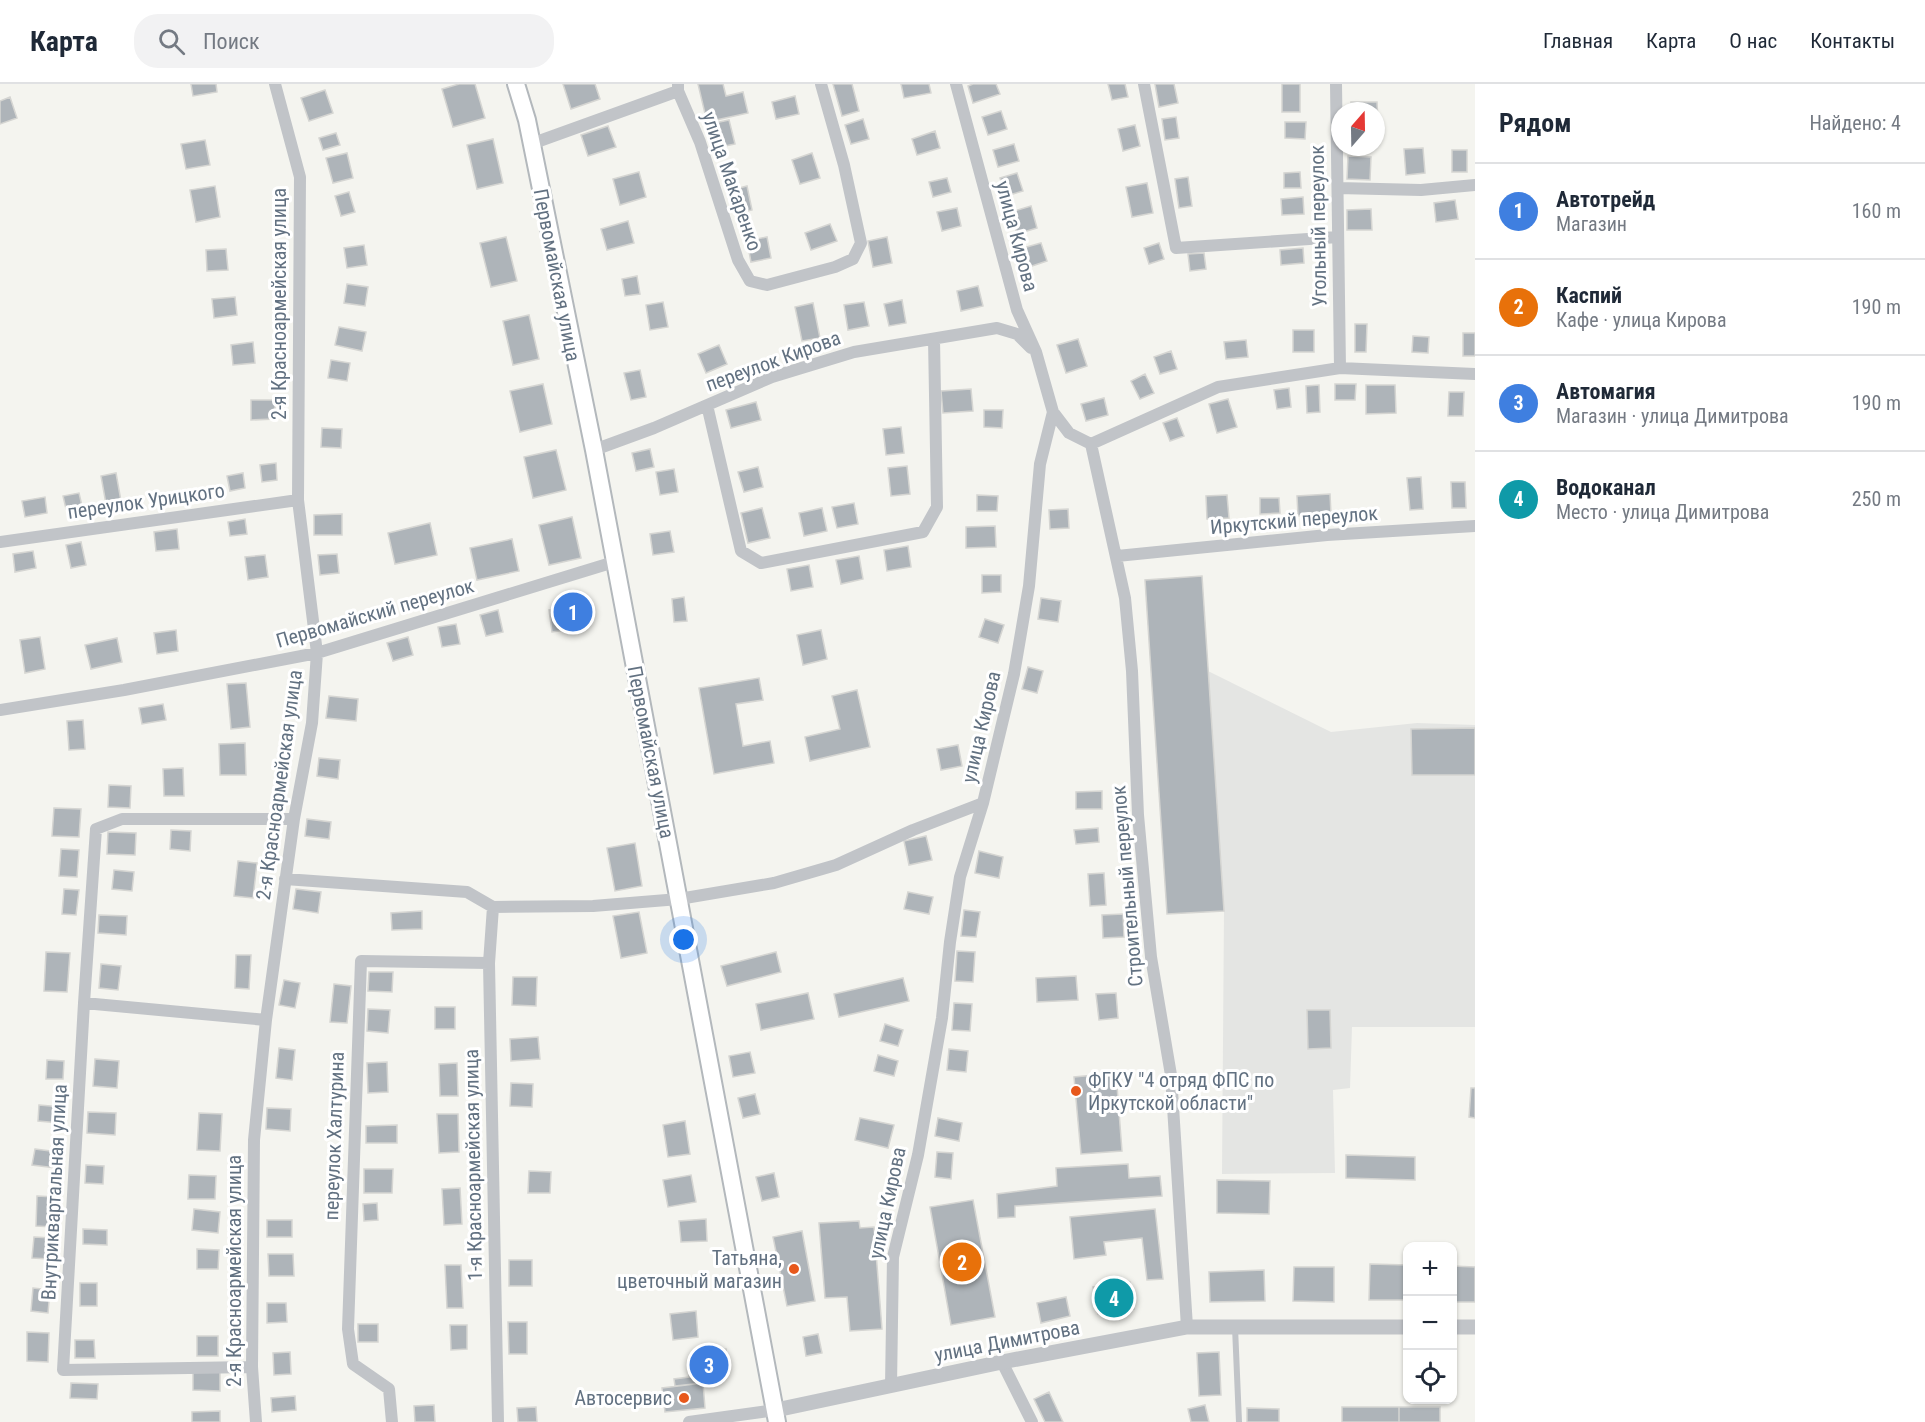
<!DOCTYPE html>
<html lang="ru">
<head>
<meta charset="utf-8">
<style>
	body { margin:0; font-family:"Roboto Condensed",sans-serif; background:#f2f2f3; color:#1f2937 }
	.controls { position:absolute; right:18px; bottom:18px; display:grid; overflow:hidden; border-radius:12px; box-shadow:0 2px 4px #0004 }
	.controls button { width:54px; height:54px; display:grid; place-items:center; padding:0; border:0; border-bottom:2px solid #e0e1e3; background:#fff; color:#1f2937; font:30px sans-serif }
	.compass { position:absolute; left:1331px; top:18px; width:54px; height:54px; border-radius:50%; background:#fff; box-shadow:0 2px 4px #0004; rotate:20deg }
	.you { position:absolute; left:684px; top:856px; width:21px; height:21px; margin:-15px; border:4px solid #fff; border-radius:50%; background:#1a73e8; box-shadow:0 0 0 9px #1a73e833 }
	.badge { display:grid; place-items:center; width:39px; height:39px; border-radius:50%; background:#7c3aed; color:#fff; font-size:20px; font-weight:700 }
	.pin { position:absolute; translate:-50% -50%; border:3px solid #fff; box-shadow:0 2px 6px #0006 }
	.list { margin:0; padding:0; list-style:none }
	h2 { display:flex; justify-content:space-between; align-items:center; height:78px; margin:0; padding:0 24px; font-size:26px }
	h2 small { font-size:20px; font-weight:400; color:#747a83 }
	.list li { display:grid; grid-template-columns:39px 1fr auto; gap:18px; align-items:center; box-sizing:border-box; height:96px; padding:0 24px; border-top:2px solid #e0e1e3 }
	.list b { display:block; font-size:22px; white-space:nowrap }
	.list p { margin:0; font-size:20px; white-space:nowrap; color:#747a83 }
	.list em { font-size:20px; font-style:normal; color:#747a83 }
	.icon { flex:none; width:33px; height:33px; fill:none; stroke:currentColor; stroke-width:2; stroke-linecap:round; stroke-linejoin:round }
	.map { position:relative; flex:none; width:1475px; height:1338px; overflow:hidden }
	header { display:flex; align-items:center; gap:36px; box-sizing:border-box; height:84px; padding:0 30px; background:#fff; border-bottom:2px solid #e0e1e3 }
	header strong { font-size:28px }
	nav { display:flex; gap:33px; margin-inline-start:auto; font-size:21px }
	.search { width:420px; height:54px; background:#f2f2f3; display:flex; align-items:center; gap:15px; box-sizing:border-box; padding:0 21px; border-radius:24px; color:#747a83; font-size:22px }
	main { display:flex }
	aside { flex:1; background:#fff }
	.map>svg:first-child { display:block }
	.built { fill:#e4e5e3 }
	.building { fill:#aeb4b9; stroke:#d5d5d2; stroke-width:1.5 }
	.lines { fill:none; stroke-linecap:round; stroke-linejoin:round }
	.secondary-casing { stroke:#b3b8bc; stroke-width:20 }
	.service { stroke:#c1c4c8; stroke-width:6 }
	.minor { stroke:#c1c4c8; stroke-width:12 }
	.tertiary { stroke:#c1c4c8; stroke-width:15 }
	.secondary { stroke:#fff; stroke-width:16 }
	.poi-dot { fill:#e7581c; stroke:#fff; stroke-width:2 }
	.labels { text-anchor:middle; stroke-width:6; stroke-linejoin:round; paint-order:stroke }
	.street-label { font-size:20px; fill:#627181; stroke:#fff }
	.poi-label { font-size:20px; fill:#627181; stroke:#fff; text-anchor:end }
</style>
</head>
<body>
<header>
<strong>Карта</strong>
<div class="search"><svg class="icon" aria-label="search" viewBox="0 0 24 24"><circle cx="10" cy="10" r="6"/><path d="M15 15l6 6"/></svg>Поиск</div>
<nav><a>Главная</a><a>Карта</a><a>О нас</a><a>Контакты</a></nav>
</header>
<main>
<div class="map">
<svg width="1475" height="1338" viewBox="0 0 1475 1338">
	<rect width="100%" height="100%" fill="#f4f4ef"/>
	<path class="built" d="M1202 492 1208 587 1331 648 1417 639 1475 641V943H1352L1350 1004 1333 1006 1335 1089 1222 1090 1224 827 1167 830 1145 496Z"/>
	<path class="building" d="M191 0H216L217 8 193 12Z
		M459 0H475L485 34 453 43 442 5Z
		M563 0H595L600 15 571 25Z
		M698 0H723L726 12 743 8 748 29 707 38Z
		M833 0H852L859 27 842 32Z
		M901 0H929L931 9 904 14Z
		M973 0H996L1000 10 973 19 968 2Z
		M1108 0H1125L1128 13 1112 16Z
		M1155 0H1174L1178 19 1159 23Z
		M1282 0H1300V28H1282Z
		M325 6 333 29 309 37 301 14Z
		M795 12 799 30 776 35 772 18Z
		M10 13 17 34 0 40V17Z
		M1351 18H1377L1378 38H1376V27H1351Z
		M1001 27 1007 45 988 51 982 33Z
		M1176 33 1179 54 1165 56 1162 35Z
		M863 35 869 55 851 60 845 41Z
		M729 36 735 60 715 64 710 40Z
		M1285 38H1306L1305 55 1285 54Z
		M1135 41 1140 62 1123 67 1118 45Z
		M608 42 616 63 588 72 581 51Z
		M935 47 940 64 917 71 912 55Z
		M336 49 340 61 323 66 319 54Z
		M493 55 503 99 477 105 467 61Z
		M205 56 210 81 186 85 181 60Z
		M1014 60 1019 77 998 83 993 66Z
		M1423 64 1425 89 1406 91 1404 65Z
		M1452 66H1467V88H1452Z
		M347 69 353 94 333 99 326 74Z
		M812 69 820 94 800 100 792 76Z
		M1348 72 1371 73 1370 96 1347 95Z
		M639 88 646 113 620 121 613 95Z
		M1300 88 1301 104H1284V89Z
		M1017 89 1023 107 1006 112 1000 94Z
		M1188 93 1192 122 1179 124 1175 95Z
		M947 94 951 108 933 113 929 98Z
		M1147 99 1153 129 1132 133 1126 103Z
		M215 102 220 133 196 138 190 106Z
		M747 102 752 126 737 129 732 106Z
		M349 108 355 128 341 132 335 112Z
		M1303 113 1304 130 1282 131 1281 115Z
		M1455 116 1458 135 1436 138 1434 119Z
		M1031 122 1037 144 1017 150 1011 128Z
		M957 124 961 142 942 147 937 128Z
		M1371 125 1372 146H1347V126Z
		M628 137 634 159 607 166 601 145Z
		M830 140 837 157 811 166 805 149Z
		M506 153 517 197 491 203 480 159Z
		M767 153 771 174 751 178 747 157Z
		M887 153 892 179 873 183 868 157Z
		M1041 159 1047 177 1029 183 1023 164Z
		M1159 159 1164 175 1149 180 1144 164Z
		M364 161 367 181 347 184 344 164Z
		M1303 164 1304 179 1281 181 1280 166Z
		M226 165 228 186 207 187 206 166Z
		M1204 169 1206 185 1190 187 1188 170Z
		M637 192 640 210 625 212 622 195Z
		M347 200 368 203 365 222 344 219Z
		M978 202 983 222 961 227 957 207Z
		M235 213 237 231 214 234 212 215Z
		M902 216 906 239 889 242 884 220Z
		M663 218 668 243 650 246 646 221Z
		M864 218 869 242 848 246 844 221Z
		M813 219 820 254 802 257 795 223Z
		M529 231 539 275 513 281 503 237Z
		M1355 240H1367L1366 268H1355Z
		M339 243 366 248 362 267 335 261Z
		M1293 246H1314V268H1293Z
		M1463 249H1475V272H1463Z
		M1413 252 1429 253 1428 269 1412 268Z
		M1078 255 1087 282 1066 289 1057 261Z
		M1246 256 1248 273 1226 275 1224 258Z
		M253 258 255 279 233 281 231 261Z
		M719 261 727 280 706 289 698 270Z
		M1171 267 1177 285 1160 290 1154 273Z
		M331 276 350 279 347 297 328 294Z
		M640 286 646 313 631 316 624 289Z
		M1145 290 1154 309 1140 315 1131 297Z
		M543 300 552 340 520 348 510 307Z
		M1335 300H1356L1355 316H1335Z
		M1319 301 1320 328 1307 329 1306 302Z
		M1366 301H1395L1396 329 1366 330Z
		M1289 304 1291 323 1277 325 1274 306Z
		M971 305 973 327 943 329 941 307Z
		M1449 308H1464L1463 332H1448Z
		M1104 314 1108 331 1086 337 1081 320Z
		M1228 315 1237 343 1217 349 1209 320Z
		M251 316H275V335L251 336Z
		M756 318 761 336 731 344 726 326Z
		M984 326H1003L1002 344 984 343Z
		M1177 334 1184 352 1170 357 1163 339Z
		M901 343 904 369 886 371 883 345Z
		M322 344 342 345 341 364 321 363Z
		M650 365 654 383 636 387 632 369Z
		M556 366 566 406 533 414 524 373Z
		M276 379 277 396 262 398 260 381Z
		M907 382 910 410 891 412 888 384Z
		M758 383 763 403 744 408 738 388Z
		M674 385 678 408 660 411 656 388Z
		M116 389 121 417 106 420 101 392Z
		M243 389 245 404 230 407 227 392Z
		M1421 393 1423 425 1410 426 1407 394Z
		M1451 398H1465L1466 424H1452Z
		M79 409 82 422 66 425 63 412Z
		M1330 410 1331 430 1298 432 1297 412Z
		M977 411 998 412 997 427H977Z
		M1227 411 1229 434 1207 435 1206 412Z
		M45 413 47 429 25 433 22 417Z
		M1260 414H1279L1280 429 1260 430Z
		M854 419 858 440 837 444 832 423Z
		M762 424 770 454 748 459 741 429Z
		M822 424 827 447 804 452 799 429Z
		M1068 425 1069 444 1050 445 1049 426Z
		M342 430V451H314V431Z
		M572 433 581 474 549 481 539 441Z
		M245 435 247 450 230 452 228 438Z
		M430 439 437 471 395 480 388 449Z
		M995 442 996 463 966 464V443Z
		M177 445 179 465 156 467 154 448Z
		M670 447 674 468 653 471 650 450Z
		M512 455 519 487 477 496 470 464Z
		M81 458 86 481 71 484 66 461Z
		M908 462 911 483 887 487 884 466Z
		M33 467 36 484 15 488 13 470Z
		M337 470 339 489 320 491 318 471Z
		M265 471 268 493 248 496 245 473Z
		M859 472 863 495 841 500 836 476Z
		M809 481 813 503 791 507 787 485Z
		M982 491H1001V508L982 509Z
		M1202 492 1224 827 1167 830 1145 496Z
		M684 513 687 537 674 538 672 515Z
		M1041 514 1061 517 1058 538 1038 535Z
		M578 522 581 544 552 548 549 526Z
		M498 526 503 548 486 552 480 531Z
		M985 535 1004 541 998 559 979 553Z
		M456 540 460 560 442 563 438 543Z
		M176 546 178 567 157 570 154 549Z
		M821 546 827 575 803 581 797 551Z
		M40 553 45 585 25 589 20 556Z
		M408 553 413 571 393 577 387 559Z
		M117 554 122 578 91 585 85 561Z
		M1028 583 1043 587 1037 609 1022 605Z
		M759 594 763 616 736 620 743 662 770 657 774 679 714 690 699 604Z
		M246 599 250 643 231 645 227 600Z
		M857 606 870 663 810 677 805 653 840 645 832 612Z
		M329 612 358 615 356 637 326 634Z
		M163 620 166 636 142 640 139 624Z
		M83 636 85 665 69 666 67 637Z
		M1475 644V691H1412L1411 645Z
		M245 659 246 691H220L219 660Z
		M958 661 962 682 941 686 937 665Z
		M319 674 340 676 338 695 317 692Z
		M183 684 184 712H164L163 685Z
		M109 701 131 702 130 724 108 723Z
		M1102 707V725H1076V708Z
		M54 724 81 725 79 753 52 752Z
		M307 735 331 738 329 755 305 752Z
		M1098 744 1099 758 1076 760 1074 746Z
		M171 746 191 747 190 767 170 765Z
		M108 748 136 749 135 771 107 770Z
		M926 752 932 776 909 781 904 757Z
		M635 759 642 802 615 807 607 764Z
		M61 765 79 766 77 793 59 792Z
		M979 767 1003 773 999 794 975 789Z
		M238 777 257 779 253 814 234 812Z
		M114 786 134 788 132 807 112 805Z
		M1104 789 1106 821 1090 822 1088 790Z
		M64 805 79 806 76 831 62 830Z
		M296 805 321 808 318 829 293 825Z
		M908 808 933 813 929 830 904 825Z
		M964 826 980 828 976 853 961 852Z
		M422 827V845L392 846 391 829Z
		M639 828 647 869 621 874 613 832Z
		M1123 830 1124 853 1103 854 1102 831Z
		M99 831 127 832 126 851 98 849Z
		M957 867 975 868 973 898 955 897Z
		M46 868 70 869 67 908 44 907Z
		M776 868 781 888 727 902 721 882Z
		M236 871H251L249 905 235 904Z
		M101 880 121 882 118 906 99 904Z
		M369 888H393L392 908 368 907Z
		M1076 892 1078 916 1037 918 1036 894Z
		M513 893H537L536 922 512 921Z
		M903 894 909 917 839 933 834 910Z
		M284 896 300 899 295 924 279 921Z
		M334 900 351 902 347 939 330 938Z
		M808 909 814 935 761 946 756 920Z
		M1116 909 1118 934 1099 936 1096 910Z
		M954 919 972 920 970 947 952 946Z
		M435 923H455V945H435Z
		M368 925 390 926 388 949 367 947Z
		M1307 926H1330L1331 964 1308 965Z
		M885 940 903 946 898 962 880 957Z
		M538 953 540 975 511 977 510 955Z
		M279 964 295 966 292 996 276 994Z
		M949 965 968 967 966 988 947 986Z
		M750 968 755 989 733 993 729 972Z
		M878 971 898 977 894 992 874 987Z
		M95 975 119 977 117 1004 93 1002Z
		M47 976 64 977 63 995H46Z
		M387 978 388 1008 368 1009 367 979Z
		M457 979 458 1012H440L439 980Z
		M1116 989 1122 1067 1081 1070 1074 993Z
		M511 999 533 1000 532 1023 510 1022Z
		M1471 1004H1475V1034L1469 1033Z
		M755 1010 760 1030 743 1034 738 1014Z
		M39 1021 62 1023 60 1039 38 1037Z
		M267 1024 291 1025 290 1047 266 1045Z
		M88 1028 116 1029 115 1051 87 1049Z
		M199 1029 222 1030 220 1067 197 1066Z
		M437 1030H458L459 1068 439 1069Z
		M860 1034 894 1041 888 1064 855 1056Z
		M938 1034 962 1039 959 1057 935 1052Z
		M685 1037 690 1070 668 1073 663 1041Z
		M397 1041V1059H366V1042Z
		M35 1065 58 1068 56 1084 32 1081Z
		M937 1068 953 1069 951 1095 935 1093Z
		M1346 1071 1415 1073V1096L1346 1094Z
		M1128 1080 1129 1094 1160 1092 1162 1112 1015 1122V1133L998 1134 997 1110 1057 1102 1056 1084Z
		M86 1081 104 1082 103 1100 85 1099Z
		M364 1085H393L392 1109H364Z
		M529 1087 551 1088 550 1109H528Z
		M774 1089 779 1113 762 1117 756 1093Z
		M189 1091 216 1092 215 1115H188Z
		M691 1091 696 1118 668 1123 663 1096Z
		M1217 1096 1270 1097 1269 1130 1217 1129Z
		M460 1104 462 1140 444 1141 442 1105Z
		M37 1112 55 1113 53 1143 36 1142Z
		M973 1116 995 1233 951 1241 930 1123Z
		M377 1119 378 1136 364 1137 363 1120Z
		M194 1125 220 1128 218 1149 192 1146Z
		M1155 1125 1163 1195 1147 1196 1142 1154 1104 1158 1106 1171 1074 1175 1070 1133Z
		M706 1135 707 1157 681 1158 679 1137Z
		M267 1136H292V1153H267Z
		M859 1137 860 1144 874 1143 882 1245 850 1247 847 1213 825 1214 819 1139Z
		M83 1145 107 1146V1161L83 1160Z
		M802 1147 815 1217 787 1222 773 1153Z
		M34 1153 52 1154 50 1175 32 1174Z
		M197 1165 219 1166 218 1185H197Z
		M268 1170H293L294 1192H269Z
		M509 1176H532V1202H509Z
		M1370 1180 1408 1181V1216H1369Z
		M445 1181H461L463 1224H447Z
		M1452 1182 1475 1183V1218H1452Z
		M1294 1183H1334V1218L1293 1217Z
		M1264 1186 1265 1217 1210 1218 1209 1188Z
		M1130 1198 1134 1225 1098 1230 1093 1203Z
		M80 1199H97V1222H80Z
		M33 1204 50 1206 48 1229 31 1227Z
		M1066 1213 1070 1232 1041 1239 1037 1219Z
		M267 1219H286L287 1238 267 1239Z
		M696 1227 698 1253 673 1256 670 1230Z
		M508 1238H527V1270H509Z
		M358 1240H378V1258H358Z
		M450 1241H467V1265L451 1266Z
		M27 1248 49 1249 48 1278 27 1277Z
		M818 1250 822 1269 806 1272 803 1253Z
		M197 1252H218V1272H197Z
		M75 1256H94L95 1274H75Z
		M726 1265 728 1288 702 1291 703 1299 675 1302 674 1295 689 1293V1286H692L691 1276 696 1275V1273L709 1271V1266Z
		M290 1268 291 1290 274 1291 273 1269Z
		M1219 1268 1221 1311 1199 1312 1197 1269Z
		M193 1288H220V1307L193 1306Z
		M71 1299 98 1300 97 1315 70 1314Z
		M703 1299 705 1324 665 1328 662 1304Z
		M1049 1308 1063 1338H1045L1034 1315Z
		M295 1312 296 1326 272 1328 271 1314Z
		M434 1321 435 1338H415L414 1322Z
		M1205 1321 1209 1338H1191L1188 1325Z
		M536 1323 537 1338H518L517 1324Z
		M1342 1323H1399V1338H1342Z
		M1399 1323H1440V1338H1399Z
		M1247 1324 1279 1325V1338H1247Z
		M220 1327V1338H192V1328Z"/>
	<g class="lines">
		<defs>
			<path id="secondary" d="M516 0 527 36 594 366 777 1338"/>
		</defs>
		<use href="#secondary" class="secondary-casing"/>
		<path class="service" d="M1235 1243 1239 1338"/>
		<path class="minor" d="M678 0V7L700 58 738 176 750 197 767 201 835 183 853 175 861 159 844 81 821 0
			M1144 0 1176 164 1338 153
			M1336 0 1340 284
			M531 60 678 7
			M1338 104 1421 106 1475 101
			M707 321 741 467 761 479 923 448 937 423 934 255
			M1053 328 1069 349 1091 360
			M1091 360 1125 514 1132 587 1138 731 1151 873 1171 991 1187 1243
			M1091 360 1218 303 1340 284 1475 290
			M594 366 654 344 772 293 854 268 997 244 1017 250 1031 264
			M0 458 298 416
			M1117 472 1327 451 1475 442
			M0 626 124 606 317 569 614 478
			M285 795 467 808 493 823 593 822 679 815 774 799 836 781 913 746 983 719
			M493 823 489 879 498 1338
			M84 919 266 936
			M1002 1278 1032 1338
			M252 1283 63 1286 84 919 96 745 122 735H294
			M891 1302 893 1173 918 1071 942 934 950 858 960 793 983 719 1014 590 1029 502 1040 380 1053 328 1036 268 1017 226 956 0
			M256 1338 252 1283 254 1056 266 936 294 735 312 639 317 569 298 416 300 93 275 0
			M392 1338 389 1305 353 1280 348 1245 361 877 489 879
			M689 1338 776 1326"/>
		<path class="tertiary" d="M1452 1243H1475
			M776 1326 1002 1278 1187 1243H1408"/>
		<use href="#secondary" class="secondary"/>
	</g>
	<g class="poi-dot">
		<circle cx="1076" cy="1007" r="6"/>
		<circle cx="794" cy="1185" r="6"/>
		<circle cx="684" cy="1314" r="6"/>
	</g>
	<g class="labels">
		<g class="street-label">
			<text transform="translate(732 97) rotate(71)" y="7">улица Макаренко</text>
			<text transform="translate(1318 142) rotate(-91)" y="7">Угольный переулок</text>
			<text transform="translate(1017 152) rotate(75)" y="7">улица Кирова</text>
			<text transform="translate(557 191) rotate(79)" y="7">Первомайская улица</text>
			<text transform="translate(279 220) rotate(-90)" y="7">2-я Красноармейская улица</text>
			<text transform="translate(773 277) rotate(-20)" y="7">переулок Кирова</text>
			<text transform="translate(146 417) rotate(-8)" y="7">переулок Урицкого</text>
			<text transform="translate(1294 436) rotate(-5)" y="7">Иркутский переулок</text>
			<text transform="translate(375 529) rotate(-16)" y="7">Первомайский переулок</text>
			<text transform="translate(981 643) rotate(-77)" y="7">улица Кирова</text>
			<text transform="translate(651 668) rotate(79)" y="7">Первомайская улица</text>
			<text transform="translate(279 701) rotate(-82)" y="7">2-я Красноармейская улица</text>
			<text transform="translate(1127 802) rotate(-95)" y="7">Строительный переулок</text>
			<text transform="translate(334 1052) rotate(-88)" y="7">переулок Халтурина</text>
			<text transform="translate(473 1081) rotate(-91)" y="7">1-я Красноармейская улица</text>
			<text transform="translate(54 1108) rotate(-87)" y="7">Внутриквартальная улица</text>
			<text transform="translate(887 1119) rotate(-78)" y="7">улица Кирова</text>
			<text transform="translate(234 1187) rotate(-90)" y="7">2-я Красноармейская улица</text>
			<text transform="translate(1007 1257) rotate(-11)" y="7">улица Димитрова</text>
		</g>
		<g class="poi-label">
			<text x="1088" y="1003" text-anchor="start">ФГКУ "4 отряд ФПС по<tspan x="1088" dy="23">Иркутской области"</tspan></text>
			<text x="782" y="1181">Татьяна,<tspan x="782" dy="23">цветочный магазин</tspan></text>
			<text x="672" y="1321">Автосервис</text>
		</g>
	</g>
</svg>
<div class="controls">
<button>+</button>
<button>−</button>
<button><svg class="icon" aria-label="locate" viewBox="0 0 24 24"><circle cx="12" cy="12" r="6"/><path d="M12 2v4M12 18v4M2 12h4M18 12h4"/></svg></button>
</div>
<svg class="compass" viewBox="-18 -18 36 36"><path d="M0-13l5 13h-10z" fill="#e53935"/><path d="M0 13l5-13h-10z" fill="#747a83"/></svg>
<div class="you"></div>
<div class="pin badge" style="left:573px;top:528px;background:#3f7fe0">1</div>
<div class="pin badge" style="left:962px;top:1178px;background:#e8710a">2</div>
<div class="pin badge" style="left:709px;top:1281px;background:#3f7fe0">3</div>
<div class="pin badge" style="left:1114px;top:1214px;background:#0f9aa8">4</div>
</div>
<aside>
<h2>Рядом<small>Найдено: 4</small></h2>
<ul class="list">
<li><span class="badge" style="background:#3f7fe0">1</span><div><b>Автотрейд</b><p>Магазин</p></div><em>160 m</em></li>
<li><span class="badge" style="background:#e8710a">2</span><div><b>Каспий</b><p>Кафе · улица Кирова</p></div><em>190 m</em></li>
<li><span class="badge" style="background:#3f7fe0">3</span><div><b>Автомагия</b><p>Магазин · улица Димитрова</p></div><em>190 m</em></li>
<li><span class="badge" style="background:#0f9aa8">4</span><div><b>Водоканал</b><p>Место · улица Димитрова</p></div><em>250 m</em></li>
</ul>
</aside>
</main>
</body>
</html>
